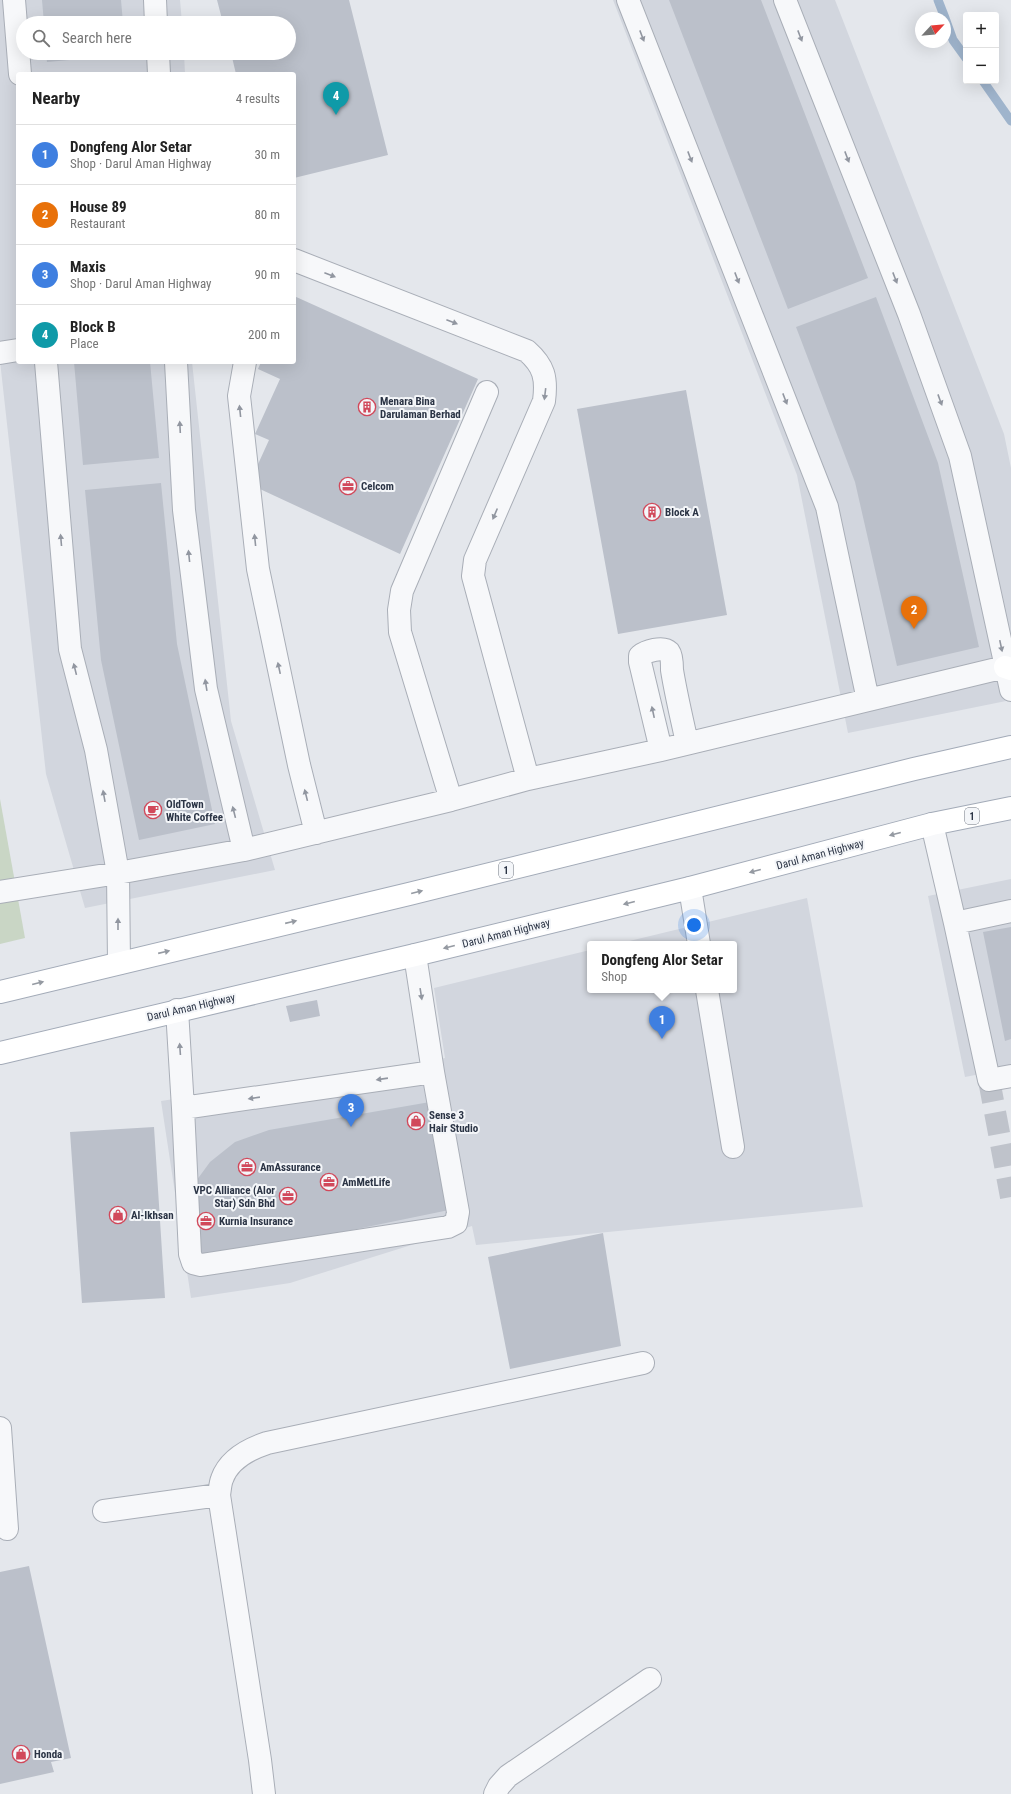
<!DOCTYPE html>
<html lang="en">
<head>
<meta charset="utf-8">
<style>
	body { margin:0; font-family:"Roboto Condensed",sans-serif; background:#f6f6f6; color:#222 }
	.controls { position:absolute; right:12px; top:12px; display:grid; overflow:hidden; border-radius:4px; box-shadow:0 4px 16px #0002 }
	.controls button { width:36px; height:36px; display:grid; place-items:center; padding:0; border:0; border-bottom:1px solid #e0e0e0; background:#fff; color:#222; font:20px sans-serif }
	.compass { position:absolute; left:915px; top:12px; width:36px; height:36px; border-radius:50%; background:#fff; box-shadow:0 4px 16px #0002; rotate:64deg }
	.you { position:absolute; left:694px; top:925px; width:14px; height:14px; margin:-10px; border:3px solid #fff; border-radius:50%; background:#1a73e8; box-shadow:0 0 0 6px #1a73e833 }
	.badge { display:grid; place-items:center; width:26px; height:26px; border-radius:50%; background:#d1495b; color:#fff; font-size:13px; font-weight:700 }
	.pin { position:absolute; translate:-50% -33px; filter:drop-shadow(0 1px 2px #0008) }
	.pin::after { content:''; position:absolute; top:21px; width:14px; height:12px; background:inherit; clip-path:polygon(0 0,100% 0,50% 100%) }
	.popup { position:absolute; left:587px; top:941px; width:150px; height:52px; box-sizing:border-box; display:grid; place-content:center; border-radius:4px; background:#fff; filter:drop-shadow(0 1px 3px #0005); font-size:13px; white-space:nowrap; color:#767676 }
	.popup b { font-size:15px; color:#222 }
	.popup::after { content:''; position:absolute; left:50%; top:100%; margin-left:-8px; border:8px solid transparent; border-top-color:#fff }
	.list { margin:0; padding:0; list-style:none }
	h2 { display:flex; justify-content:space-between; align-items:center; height:52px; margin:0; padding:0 16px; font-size:17px }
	h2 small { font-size:13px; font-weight:400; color:#767676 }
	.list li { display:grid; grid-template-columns:26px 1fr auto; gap:12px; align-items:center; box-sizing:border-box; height:60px; padding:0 16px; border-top:1px solid #e0e0e0 }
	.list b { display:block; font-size:15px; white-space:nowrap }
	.list p { margin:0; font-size:13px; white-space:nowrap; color:#767676 }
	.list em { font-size:13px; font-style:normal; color:#767676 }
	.icon { flex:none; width:22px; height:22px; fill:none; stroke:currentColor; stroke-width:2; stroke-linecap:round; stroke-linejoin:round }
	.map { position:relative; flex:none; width:1011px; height:1794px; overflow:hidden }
	.search { position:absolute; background:#fff; box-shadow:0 4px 16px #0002; left:16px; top:16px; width:280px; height:44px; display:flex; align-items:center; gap:10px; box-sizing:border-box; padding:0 14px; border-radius:22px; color:#767676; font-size:15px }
	.panel { position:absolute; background:#fff; box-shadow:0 4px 16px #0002; left:16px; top:72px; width:280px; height:292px; border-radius:4px }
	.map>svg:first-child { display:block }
	.built { fill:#d2d6de }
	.green { fill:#c9d6c5 }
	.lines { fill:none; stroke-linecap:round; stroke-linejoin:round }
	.stream { stroke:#9fb4cc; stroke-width:9 }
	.building { fill:#bbc0ca }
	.minor-tunnel { stroke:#bfc3cb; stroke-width:22; stroke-dasharray:22 11; stroke-linecap:butt }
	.minor-casing { stroke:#a9aeb7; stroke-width:24 }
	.major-casing { stroke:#a3abb8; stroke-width:24 }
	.minor { stroke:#f7f8fa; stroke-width:22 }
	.major { stroke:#fff; stroke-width:22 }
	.oneway { fill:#9196a0 }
	.oneway2 { fill:#959aa2 }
	.labels { text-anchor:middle; stroke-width:4; stroke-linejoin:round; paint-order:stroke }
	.shield { fill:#f4f6f9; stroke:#676e7b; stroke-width:1 }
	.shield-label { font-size:10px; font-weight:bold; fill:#2b3445 }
	.poi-label { font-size:11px; font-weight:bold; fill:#2b3445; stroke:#f4f6f9; text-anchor:start }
	.street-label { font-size:11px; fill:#2b3445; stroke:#f4f6f9 }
</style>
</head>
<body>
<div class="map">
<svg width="1011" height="1794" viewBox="0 0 1011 1794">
	<rect width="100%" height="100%" fill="#e4e7ec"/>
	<path class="built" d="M0 0H180L182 23H23V53H184L185 74H18V362H192L231 721 275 870 85 908 46 774 0 361Z
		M613 0H835L1004 434 1011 468V700L848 733 797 475Z
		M1011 879V1068L965 1077 928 896Z
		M807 898 863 1207 476 1245 472 1226 290 1283 191 1298 161 1101 445 1058 434 988 590 950V990H734V944H617Z"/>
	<path class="green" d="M0 799 25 938 0 944Z"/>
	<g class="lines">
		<path class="stream" d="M938 0 945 18
			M945 18 953 40 966 58
			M983 81 1011 121"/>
	</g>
	<path class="building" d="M42 0H121L123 23H44Z
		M217 0H349L388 155 294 178V74H236L231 53H289V23H223Z
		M669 0H761L868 278 788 309Z
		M46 53H126V55L47 62Z
		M294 296 478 379 400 554 249 484 269 440 255 434 280 379 258 369 261 362H294Z
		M876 297 938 463 979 647 897 666 855 482 796 327Z
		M74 362H150L159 458 83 465Z
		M686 390 727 615 618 634 577 409Z
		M161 483 177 644 215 824 139 840 101 660 85 490Z
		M1011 927V1039L1005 1041 983 932Z
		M317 1000 320 1016 290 1022 286 1006Z
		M430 1102 449 1210 197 1262 191 1188 210 1162 235 1142 269 1130Z
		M154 1127 165 1298 82 1303 70 1132Z
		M603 1233 621 1346 510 1369 488 1257Z
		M29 1566 71 1758 51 1762 54 1772 0 1784V1572Z"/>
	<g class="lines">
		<path class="minor-tunnel" d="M989 1080 1011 1197"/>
		<defs>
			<path id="minor" d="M14 0 20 74
				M155 0 156 23
				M628 0 827 507 868 700
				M785 0 909 314 960 456 1011 690
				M158 53 159 74
				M294 260 527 351C544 366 547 378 544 401L475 560 473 576 528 779
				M0 353 18 350
				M46 362 70 649 96 750 118 873 119 963
				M176 362 184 510 206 689 244 850
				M245 362 239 396 258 569 299 765 316 833
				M661 750 640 662V656C646 651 663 646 669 652 672 656 672 665 672 670 676 695 682 719 687 743
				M451 800 400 632 399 610 402 591 487 392
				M932 824 955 923 1011 911
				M690 888 699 944
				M0 892 118 873 244 850 451 800 528 779 661 750 1005 667
				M955 923 989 1080 1011 1076
				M707 990 733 1147
				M177 1010 183 1108 433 1072 415 955
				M183 1108 190 1254 193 1263 201 1265 448 1227 456 1223 458 1212 433 1072
				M0 1428 7 1529
				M104 1511 219 1495
				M264 1794 260 1760 219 1495C220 1490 220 1484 222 1479 229 1459 249 1449 267 1443L643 1363
				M495 1794 499 1786 508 1776 650 1679"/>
			<path id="major" d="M1005 667 1011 669
				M0 992 409 894 914 769 1011 747
				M0 1053 415 955 690 888 932 824 1011 808"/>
		</defs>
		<use href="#minor" class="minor-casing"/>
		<use href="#major" class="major-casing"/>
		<use href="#minor" class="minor"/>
		<use href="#major" class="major"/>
	</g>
	<defs><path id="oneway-solid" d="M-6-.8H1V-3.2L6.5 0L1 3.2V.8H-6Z"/></defs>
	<g class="oneway">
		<use href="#oneway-solid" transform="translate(642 36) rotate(69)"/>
		<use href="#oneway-solid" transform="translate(800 36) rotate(69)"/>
		<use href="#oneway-solid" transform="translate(690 157) rotate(69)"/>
		<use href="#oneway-solid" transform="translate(847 157) rotate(69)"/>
		<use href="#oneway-solid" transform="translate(330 275) rotate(21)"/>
		<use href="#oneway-solid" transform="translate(737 278) rotate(69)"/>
		<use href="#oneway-solid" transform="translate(895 278) rotate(69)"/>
		<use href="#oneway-solid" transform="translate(452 322) rotate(21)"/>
		<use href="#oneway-solid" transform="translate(545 394) rotate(97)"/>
		<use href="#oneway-solid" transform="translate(785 399) rotate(69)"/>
		<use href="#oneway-solid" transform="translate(940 400) rotate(70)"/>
		<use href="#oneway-solid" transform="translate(240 411) rotate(-96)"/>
		<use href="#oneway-solid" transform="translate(180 427) rotate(-93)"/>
		<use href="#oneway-solid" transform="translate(495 514) rotate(113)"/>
		<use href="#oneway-solid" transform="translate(61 540) rotate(-95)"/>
		<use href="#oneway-solid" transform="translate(255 540) rotate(-96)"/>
		<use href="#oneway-solid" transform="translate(189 556) rotate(-96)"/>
		<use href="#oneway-solid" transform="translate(1001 646) rotate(78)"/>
		<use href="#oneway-solid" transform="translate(279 668) rotate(-102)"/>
		<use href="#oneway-solid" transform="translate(75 669) rotate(-104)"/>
		<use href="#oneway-solid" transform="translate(206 685) rotate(-99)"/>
		<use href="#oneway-solid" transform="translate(653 712) rotate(-102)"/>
		<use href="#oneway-solid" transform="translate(306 795) rotate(-104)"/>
		<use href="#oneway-solid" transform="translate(104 796) rotate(-100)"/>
		<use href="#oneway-solid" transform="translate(234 812) rotate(-104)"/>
		<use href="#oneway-solid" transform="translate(118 924) rotate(-90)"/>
		<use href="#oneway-solid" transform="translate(421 994) rotate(81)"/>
		<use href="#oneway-solid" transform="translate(180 1049) rotate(-94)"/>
		<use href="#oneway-solid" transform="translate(382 1079) rotate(172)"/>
		<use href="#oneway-solid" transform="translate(254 1098) rotate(172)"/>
	</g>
	<g class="oneway2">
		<use href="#oneway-solid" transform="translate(895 834) rotate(165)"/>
		<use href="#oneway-solid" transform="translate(755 871) rotate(165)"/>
		<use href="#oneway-solid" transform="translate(417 892) rotate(-14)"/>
		<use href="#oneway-solid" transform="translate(629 903) rotate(166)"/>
		<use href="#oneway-solid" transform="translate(291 922) rotate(-13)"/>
		<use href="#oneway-solid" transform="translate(449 947) rotate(166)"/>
		<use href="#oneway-solid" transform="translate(164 952) rotate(-13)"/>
		<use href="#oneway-solid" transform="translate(38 983) rotate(-14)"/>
	</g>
	<defs>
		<symbol id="building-ring" viewBox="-11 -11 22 22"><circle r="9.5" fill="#f4f6f9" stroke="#d1495b" stroke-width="1.5"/><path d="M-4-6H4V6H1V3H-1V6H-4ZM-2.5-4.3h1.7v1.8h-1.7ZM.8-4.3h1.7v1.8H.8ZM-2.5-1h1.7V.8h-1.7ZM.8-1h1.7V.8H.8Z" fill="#d1495b"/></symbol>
		<symbol id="office-ring" viewBox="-11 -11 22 22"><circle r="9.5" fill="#f4f6f9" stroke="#d1495b" stroke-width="1.5"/><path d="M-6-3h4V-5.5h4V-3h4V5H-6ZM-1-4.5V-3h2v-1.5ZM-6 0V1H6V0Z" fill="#d1495b"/></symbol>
		<symbol id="cafe-ring" viewBox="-11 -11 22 22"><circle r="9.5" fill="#f4f6f9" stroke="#d1495b" stroke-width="1.5"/><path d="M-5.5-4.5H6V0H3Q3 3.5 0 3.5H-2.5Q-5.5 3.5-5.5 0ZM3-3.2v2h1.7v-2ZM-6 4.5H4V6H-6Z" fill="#d1495b"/></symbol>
		<symbol id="shop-ring" viewBox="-11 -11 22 22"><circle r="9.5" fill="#f4f6f9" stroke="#d1495b" stroke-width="1.5"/><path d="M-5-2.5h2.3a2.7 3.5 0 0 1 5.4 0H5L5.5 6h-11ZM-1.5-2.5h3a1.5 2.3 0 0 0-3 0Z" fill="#d1495b"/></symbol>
	</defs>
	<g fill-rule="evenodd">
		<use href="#building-ring" x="357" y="397" width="20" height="20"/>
		<use href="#office-ring" x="338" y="476" width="20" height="20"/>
		<use href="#building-ring" x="642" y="502" width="20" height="20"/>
		<use href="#cafe-ring" x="143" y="800" width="20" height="20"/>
		<use href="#shop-ring" x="406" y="1111" width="20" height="20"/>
		<use href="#office-ring" x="237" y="1157" width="20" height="20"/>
		<use href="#office-ring" x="319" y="1172" width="20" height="20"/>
		<use href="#office-ring" x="278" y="1186" width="20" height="20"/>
		<use href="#shop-ring" x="108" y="1205" width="20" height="20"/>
		<use href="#office-ring" x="196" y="1211" width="20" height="20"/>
		<use href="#shop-ring" x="11" y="1744" width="20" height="20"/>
	</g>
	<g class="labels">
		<g class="shield">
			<rect x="965" y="808" width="14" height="16" rx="3"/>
			<rect x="499" y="862" width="14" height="16" rx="3"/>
		</g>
		<g class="shield-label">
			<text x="972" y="820">1</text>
			<text x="506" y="874">1</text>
		</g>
		<g class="poi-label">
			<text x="380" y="405">Menara Bina<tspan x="380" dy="13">Darulaman Berhad</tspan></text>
			<text x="361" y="490">Celcom</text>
			<text x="665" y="516">Block A</text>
			<text x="166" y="808">OldTown<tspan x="166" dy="13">White Coffee</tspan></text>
			<text x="429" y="1119">Sense 3<tspan x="429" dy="13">Hair Studio</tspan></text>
			<text x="260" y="1171">AmAssurance</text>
			<text x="342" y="1186">AmMetLife</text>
			<text x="275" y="1194" text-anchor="end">VPC Alliance (Alor<tspan x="275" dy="13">Star) Sdn Bhd</tspan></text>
			<text x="131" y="1219">Al-Ikhsan</text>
			<text x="219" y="1225">Kurnia Insurance</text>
			<text x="34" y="1758">Honda</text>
		</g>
		<g class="street-label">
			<text transform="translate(820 854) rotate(-15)" y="4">Darul Aman Highway</text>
			<text transform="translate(506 933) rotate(-14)" y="4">Darul Aman Highway</text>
			<text transform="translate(191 1007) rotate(-13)" y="4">Darul Aman Highway</text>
		</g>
	</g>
</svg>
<div class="controls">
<button>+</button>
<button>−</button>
</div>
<svg class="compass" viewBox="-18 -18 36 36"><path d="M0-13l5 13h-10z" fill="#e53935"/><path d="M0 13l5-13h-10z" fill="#767676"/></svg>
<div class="you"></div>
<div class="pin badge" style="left:662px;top:1039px;background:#3f7fe0">1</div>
<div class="popup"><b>Dongfeng Alor Setar</b>Shop</div>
<div class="pin badge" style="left:914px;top:629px;background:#e8710a">2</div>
<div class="pin badge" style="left:351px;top:1127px;background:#3f7fe0">3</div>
<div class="pin badge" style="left:336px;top:115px;background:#0f9aa8">4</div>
<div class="search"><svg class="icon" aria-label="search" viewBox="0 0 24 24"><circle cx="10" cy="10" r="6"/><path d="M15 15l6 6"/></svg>Search here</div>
<section class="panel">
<h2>Nearby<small>4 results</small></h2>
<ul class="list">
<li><span class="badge" style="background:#3f7fe0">1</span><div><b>Dongfeng Alor Setar</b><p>Shop · Darul Aman Highway</p></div><em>30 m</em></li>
<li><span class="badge" style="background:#e8710a">2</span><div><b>House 89</b><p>Restaurant</p></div><em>80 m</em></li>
<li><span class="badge" style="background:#3f7fe0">3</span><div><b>Maxis</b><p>Shop · Darul Aman Highway</p></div><em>90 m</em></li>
<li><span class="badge" style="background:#0f9aa8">4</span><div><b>Block B</b><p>Place</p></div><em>200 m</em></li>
</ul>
</section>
</div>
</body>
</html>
